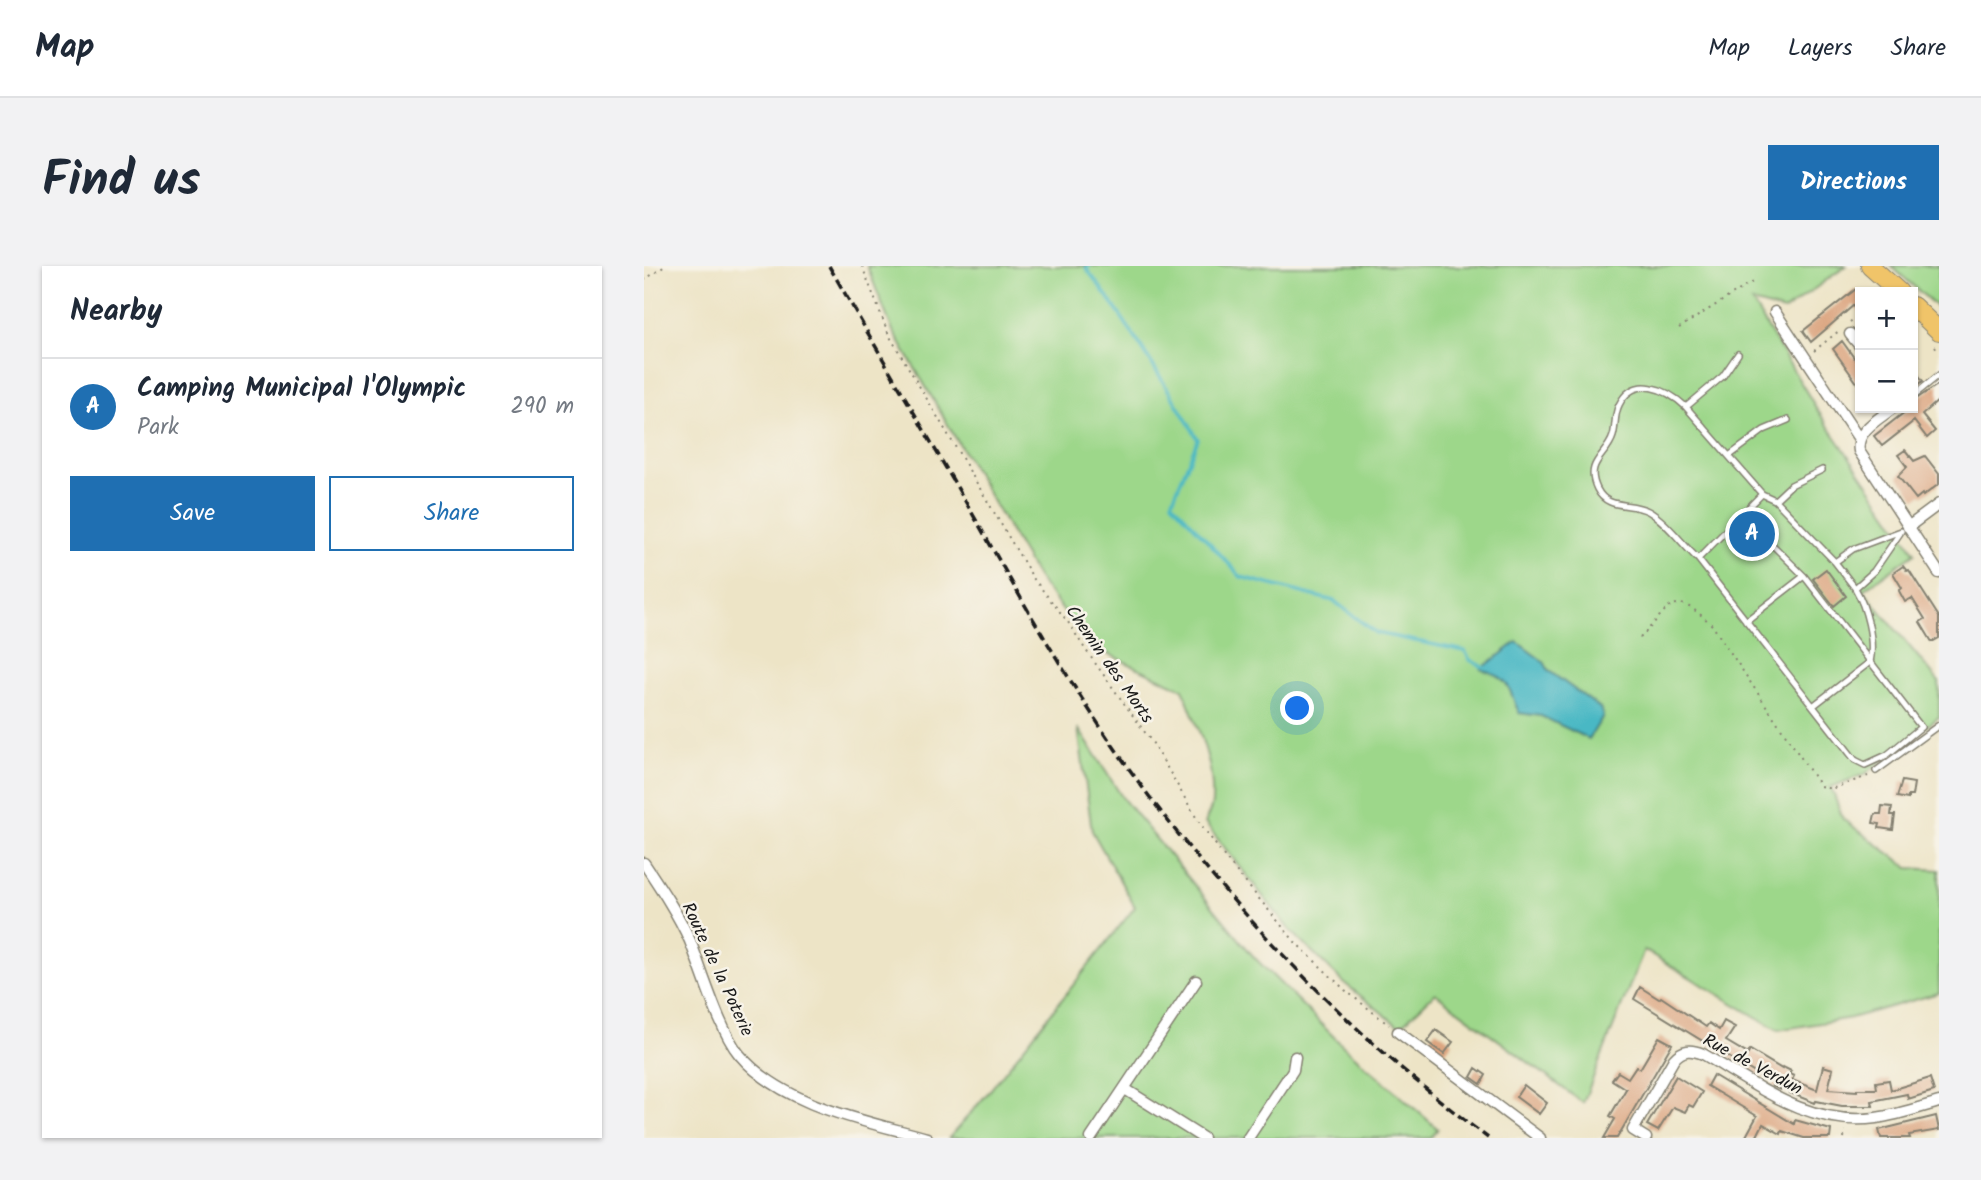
<!DOCTYPE html>
<html lang="en">
<head>
<meta charset="utf-8">
<style>
	body { margin:0; font-family:Kalam,sans-serif; background:#f2f2f3; color:#1f2937 }
	.controls { position:absolute; right:21px; top:21px; display:grid; overflow:hidden; border-radius:0px; box-shadow:0 2px 5px #0004 }
	.controls button { width:63px; height:63px; display:grid; place-items:center; padding:0; border:0; border-bottom:2px solid #e0e1e3; background:#fff; color:#1f2937; font:35px sans-serif }
	.you { position:absolute; left:654px; top:443px; width:24px; height:24px; margin:-18px; border:5px solid #fff; border-radius:50%; background:#1a73e8; box-shadow:0 0 0 10px #1a73e833 }
	.badge { display:grid; place-items:center; width:46px; height:46px; border-radius:50%; background:#1f6fb2; color:#fff; font-size:23px; font-weight:700 }
	.pin { position:absolute; translate:-50% -50%; border:4px solid #fff; box-shadow:0 2px 7px #0006 }
	.list { margin:0; padding:0; list-style:none }
	h2 { display:flex; justify-content:space-between; align-items:center; height:91px; margin:0; padding:0 28px; font-size:30px }
	h2 small { font-size:23px; font-weight:400; color:#747a83 }
	.list li { display:grid; grid-template-columns:46px 1fr auto; gap:21px; align-items:center; box-sizing:border-box; height:98px; padding:0 28px; border-top:2px solid #e0e1e3 }
	.list b { display:block; font-size:26px; white-space:nowrap }
	.list p { margin:0; font-size:23px; white-space:nowrap; color:#747a83 }
	.list em { font-size:23px; font-style:normal; color:#747a83 }
	.actions { display:flex; gap:14px; padding:21px 28px }
	.actions a { flex:1; padding:16px 0; border:2px solid #1f6fb2; border-radius:0px; text-align:center; font-size:24px; color:#1f6fb2 }
	.actions .main { background:#1f6fb2; color:#fff }
	.map { position:relative; flex:none; width:1295px; height:872px; overflow:hidden; border-radius:0px }
	header { display:flex; align-items:center; gap:42px; box-sizing:border-box; height:98px; padding:0 35px; background:#fff; border-bottom:2px solid #e0e1e3 }
	header strong { font-size:33px }
	nav { display:flex; gap:38px; margin-inline-start:auto; font-size:24px }
	.intro { display:flex; align-items:center; justify-content:space-between; box-sizing:border-box; height:168px; padding:0 42px }
	h1 { margin:0; font-size:49px }
	.button { padding:18px 32px; border-radius:0px; background:#1f6fb2; color:#fff; font-size:24px; font-weight:700 }
	main { display:flex; gap:42px; padding:0 42px }
	aside { flex:1; background:#fff; border-radius:0px; box-shadow:0 2px 5px #0004 }
	.map>svg:first-child { display:block }
	.green { fill:#9dd78a; stroke:#5c7a53; stroke-width:2 }
	.water { fill:#4ab8c4; stroke:#336a70; stroke-width:2 }
	.lines { fill:none; stroke-linecap:round; stroke-linejoin:round }
	.stream { stroke:#4ab8c4; stroke-width:3.5 }
	.building { fill:#dca580 }
	.lane-casing { stroke:#848071; stroke-width:8 }
	.street-casing { stroke:#848071; stroke-width:13 }
	.primary-casing { stroke:#848071; stroke-width:20 }
	.path { stroke:#848071; stroke-width:2; stroke-dasharray:2 5; stroke-linecap:butt }
	.lane { stroke:#fff; stroke-width:5 }
	.street { stroke:#fff; stroke-width:10 }
	.primary { stroke:#f0c469; stroke-width:18 }
	.rail { stroke:#1c1c1c; stroke-width:3.5; stroke-dasharray:10 5; stroke-linecap:butt }
	.labels { text-anchor:middle; stroke-width:5; stroke-linejoin:round; paint-order:stroke }
	.street-label { font-size:18px; fill:#1c1c1c; stroke:#f7f3e8 }
</style>
</head>
<body>
<header>
<strong>Map</strong>
<nav><a>Map</a><a>Layers</a><a>Share</a></nav>
</header>
<div class="intro"><h1>Find us</h1><a class="button">Directions</a></div>
<main>
<aside>
<h2>Nearby<small></small></h2>
<ul class="list">
<li><span class="badge">A</span><div><b>Camping Municipal l'Olympic</b><p>Park</p></div><em>290 m</em></li>
</ul>
<div class="actions"><a class="main">Save</a><a>Share</a></div>
</aside>
<div class="map">
<svg width="1295" height="872" viewBox="0 0 1295 872">
	<rect width="100%" height="100%" fill="#f7f3e8"/>
	<filter id="ink" filterUnits="userSpaceOnUse"><feTurbulence type="fractalNoise" baseFrequency=".0143" numOctaves="2"/><feDisplacementMap in="SourceGraphic" scale="14" xChannelSelector="R" yChannelSelector="G"/><feConvolveMatrix kernelMatrix="1 2 1 2 8 2 1 2 1" color-interpolation-filters="sRGB"/></filter>
	<filter id="wash" filterUnits="userSpaceOnUse"><feTurbulence type="fractalNoise" baseFrequency=".00686" numOctaves="4" result="noise"/><feDisplacementMap in="SourceGraphic" scale="28" xChannelSelector="R" yChannelSelector="G"/><feGaussianBlur stdDeviation="1.57" result="paint"/><feColorMatrix in="noise" values="0 0 0 0 0 0 0 0 0 0 0 0 0 0 0 0 0 1.4 0 .05"/><feComposite in="paint" operator="in"/></filter>
	<g filter="url(#wash)">
		<rect width="100%" height="100%" fill="#ede4c6"/>
		<path class="green" d="M223 0H1202L1140 45 1108 36 1174 145 1271 287 1219 324 1295 416V451L1221 508 1187 521 1199 553 1265 602 1295 604V727L1207 752 1134 764 1000 684 939 837 791 727 756 761 699 716 645 663 561 557C563 550 568 543 568 536 571 497 552 458 539 423L447 380 394 313 248 63Z
			M1247 0H1295V43Z
			M434 462 480 534 610 691 698 779 794 863 787 872H305L343 828 491 641 448 565Z"/>
		<path class="water" d="M873 376 900 396 905 405 956 442 959 450 945 473 897 450 875 447C863 420 868 413 837 403Z"/>
		<g class="lines">
			<path class="stream" d="M445 0 442 2C484 56 518 114 554 173L528 236 597 311 690 335 732 367 821 385 826 394 841 402"/>
		</g>
		<g id="blocks">
			<path class="building" d="M1212 23 1216 28V46L1210 39 1167 76 1159 65Z
				M1198 75 1211 93 1216 89V121L1189 83Z
				M1269 102 1279 115 1269 123Z
				M1295 118V134L1278 149 1291 165 1283 172 1270 155 1238 180 1230 170 1266 142H1269V135Z
				M1261 184 1270 195 1281 190 1295 208V218L1279 230 1278 228 1272 233 1254 210 1263 201 1254 189Z
				M1259 300 1263 305 1265 304 1295 351V372L1288 376 1276 356 1281 353 1268 332 1261 336 1255 325 1258 322 1249 307Z
				M1182 303 1202 330 1190 340 1169 313Z
				M1258 515 1270 517 1268 530H1264V533L1253 531Z
				M1238 540 1248 541 1247 549H1251L1249 564 1235 562 1236 558 1229 557 1231 548H1237Z
				M996 721 1015 733 1017 731 1062 761 1065 757 1075 764 1080 755 1091 761 1082 775 1104 788 1106 784 1138 803 1139 801 1147 805 1145 808 1150 810 1148 814 1173 824 1179 800 1189 803 1184 823 1213 825V823H1233L1232 816 1245 814 1247 824 1286 812 1290 825 1264 833 1263 828 1228 835 1229 840H1198L1172 835 1171 837 1146 827 1147 825 1138 820 1136 824 1128 820 1131 816 1120 809 1119 812 990 733Z
				M792 764 809 776 800 788 783 776Z
				M1015 771 1028 778 973 872H960L971 853 966 850 982 823 968 814 974 806 984 812 992 800 996 803Z
				M832 802 842 809 837 818 827 811Z
				M1069 809 1150 858 1151 854 1187 864 1186 872H1160L1138 865 1137 868 1119 858 1112 872H1101L1113 850 1063 820Z
				M1032 810 1058 826 1049 841 1045 839 1041 846 1029 841 1014 865 1003 859Z
				M880 819 903 837 895 848 872 831Z
				M1292 850 1295 864 1265 869 1266 872H1237L1235 864Z"/>
		</g>
	</g>
	<g filter="url(#ink)">
		<use href="#blocks" fill-opacity="0" stroke="#848071" stroke-width="2"/>
		<g class="lines">
			<defs>
				<path id="lane" d="M1094 88 1079 110 1042 141 1118 228 1131 234 1191 296 1209 283 1257 265
					M1269 130 1295 109
					M1042 141C1023 123 990 108 975 139 970 149 972 160 969 170 963 190 940 196 953 223 964 245 986 235 1004 245 1021 254 1039 279 1054 293
					M1085 190 1120 164 1144 154
					M1131 234 1147 219 1178 204
					M1098 249 1160 310 1277 461 1243 489 1221 499 1211 494 1054 293 1118 228
					M1191 296 1211 322
					M1102 355 1160 310
					M1169 440 1226 396C1231 374 1222 341 1211 322L1230 305 1256 267
					M1232 505 1295 459"/>
				<path id="street" d="M1131 46 1215 173
					M1206 68 1216 80
					M1249 142C1235 153 1211 165 1215 185L1295 307
					M1264 261 1295 238
					M0 597C16 621 34 648 46 675 59 707 75 763 95 788 138 840 222 855 283 872
					M754 766 896 872
					M481 823 559 872
					M447 872 552 715
					M604 872 649 804 651 791
					M1002 872 989 864 1030 793C1039 783 1047 783 1059 788 1114 820 1165 861 1232 852 1254 849 1274 842 1295 836"/>
				<path id="primary" d="M1226 0 1255 26
					M1269 40 1295 65"/>
			</defs>
			<use href="#lane" class="lane-casing"/>
			<use href="#street" class="street-casing"/>
			<use href="#primary" class="primary-casing"/>
			<path class="path" d="M218 0 245 69 389 312 424 356 441 383 510 479 553 553 582 593 652 677 701 724 745 759
				M0 14 21 0
				M1206 56 1216 48
				M1035 62 1110 15
				M1291 80 1295 85
				M1170 85 1196 64
				M996 372C1027 341 1027 320 1068 359L1176 520 1187 523 1224 510
				M1200 872 1201 865"/>
			<use href="#lane" class="lane"/>
			<use href="#street" class="street"/>
			<use href="#primary" class="primary"/>
			<path class="rail" d="M185 0C235 86 285 173 335 259 386 349 438 439 499 522 597 654 712 773 844 872"/>
		</g>
	</g>
	<g class="labels">
		<g class="street-label">
			<text transform="translate(466 398) rotate(55)" y="6">Chemin des Morts</text>
			<text transform="translate(74 703) rotate(65)" y="6">Route de la Poterie</text>
			<text transform="translate(1109 798) rotate(28)" y="6">Rue de Verdun</text>
		</g>
	</g>
</svg>
<div class="controls">
<button>+</button>
<button>−</button>
</div>
<div class="you"></div>
<div class="pin badge" style="left:1108px;top:268px">A</div>
</div>
</main>
</body>
</html>
